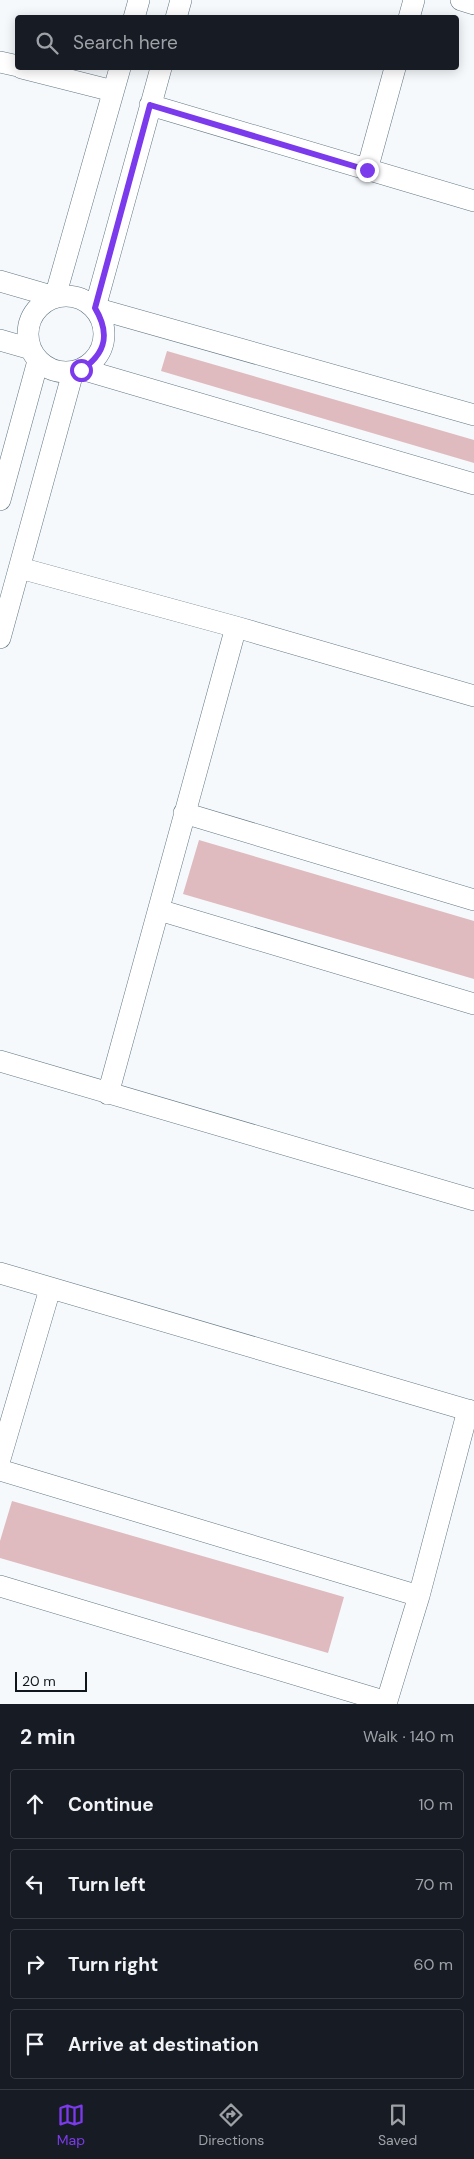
<!DOCTYPE html>
<html lang="en">
<head>
<meta charset="utf-8">
<style>
	body { margin:0; font-family:"DM Sans",sans-serif; background:#242831; color:#f1f3f6 }
	.scale { position:absolute; left:15px; bottom:12px; width:72px; box-sizing:border-box; padding-left:5px; border:2px solid #0f171c; border-top:0; font-size:14px; line-height:18px; white-space:nowrap; color:#0f171c; -webkit-text-stroke:4px #f5f9fc; paint-order:stroke }
	.stop { position:absolute; width:15px; height:15px; margin:-11px; border:4px solid #7c3aed; border-radius:50%; background:#fff }
	.stop.end { background:#7c3aed; border-color:#fff; box-shadow:0 1px 5px #0008 }
	.list { margin:0; padding:0; list-style:none }
	h2 { display:flex; justify-content:space-between; align-items:center; height:65px; margin:0; padding:0 20px; font-size:21px }
	h2 small { font-size:16px; font-weight:400; color:#9ea1a6 }
	.list li { display:grid; grid-template-columns:32px 1fr auto; gap:15px; align-items:center; box-sizing:border-box; height:70px; margin:0 10px 10px; padding:0 10px; border:1px solid #363941; border-radius:5px }
	.list b { display:block; font-size:19px; white-space:nowrap }
	.list em { font-size:16px; font-style:normal; color:#9ea1a6 }
	.icon { flex:none; width:28px; height:28px; fill:none; stroke:currentColor; stroke-width:2; stroke-linecap:round; stroke-linejoin:round }
	.map { position:relative; flex:none; width:474px; height:1704px; overflow:hidden }
	.search { position:absolute; background:#171b24; box-shadow:0 2px 12px #0003; left:15px; right:15px; top:15px; height:55px; display:flex; align-items:center; gap:12px; box-sizing:border-box; padding:0 18px; border-radius:5px; color:#9ea1a6; font-size:19px }
	.sheet { height:385px; background:#171b24 }
	nav { display:flex; justify-content:space-around; align-items:center; box-sizing:border-box; height:70px; border-top:1px solid #363941; background:#171b24; font-size:14px; color:#9ea1a6 }
	nav a { display:grid; justify-items:center; gap:2px }
	nav .on { color:#7c3aed }
	.map>svg:first-child { display:block }
	.green { fill:#dfbbc0 }
	.lines { fill:none; stroke-linecap:round; stroke-linejoin:round }
	.minor-casing { stroke:#627784; stroke-width:22 }
	.minor { stroke:#fff; stroke-width:21 }
	.route { stroke:#7c3aed; stroke-width:6 }
</style>
</head>
<body>
<div class="map">
<svg width="474" height="1704" viewBox="0 0 474 1704">
	<rect width="100%" height="100%" fill="#f5f9fc"/>
	<path class="green" d="M167 351 474 440V463L161 371Z
		M199 840 474 921V979L183 894Z
		M12 1501 344 1597 328 1653 0 1558V1541Z"/>
	<g class="lines">
		<defs>
			<path id="minor" d="M461 0 474 4
				M134 18 139 0
				M176 18 181 0
				M409 18 414 0
				M0 62 18 66
				M22 68 113 91
				M161 68 95 308 474 415
				M150 105 474 201
				M367 170 395 68
				M0 281 55 297 120 68
				M28 334a38 38 0 1 1 76 0a38 38 0 1 1-76 0Z
				M0 340 31 349
				M81 369 474 484
				M0 500 38 361
				M20 568 236 627 474 696
				M0 638 73 372
				M184 813 474 900
				M159 910 474 1004
				M0 1061 474 1200
				M108 1094 236 627
				M0 1273 474 1412
				M0 1459 50 1289
				M0 1470 419 1596
				M0 1586 387 1702
				M386 1704 419 1596 468 1410"/>
		</defs>
		<use href="#minor" class="minor-casing"/>
		<use href="#minor" class="minor"/>
	</g>
	<g class="lines">
		<path class="route" d="M81 370C107 353 110 333 95 308L150 105 367 170"/>
	</g>
</svg>
<div class="scale">20 m</div>
<div class="stop" style="left:81px;top:370px"></div>
<div class="stop end" style="left:367px;top:170px"></div>
<div class="search"><svg class="icon" aria-label="search" viewBox="0 0 24 24"><circle cx="10" cy="10" r="6"/><path d="M15 15l6 6"/></svg>Search here</div>
</div>
<section class="sheet">
<h2>2 min<small>Walk · 140 m</small></h2>
<ul class="list">
<li><svg class="icon" aria-label="ahead" viewBox="0 0 24 24"><path d="M12 20V5M6 11l6-6 6 6"/></svg><div><b>Continue</b></div><em>10 m</em></li>
<li><svg class="icon" aria-label="left" viewBox="0 0 24 24"><path d="M17 20v-9H6M10 6l-5 5 5 5"/></svg><div><b>Turn left</b></div><em>70 m</em></li>
<li><svg class="icon" aria-label="right" viewBox="0 0 24 24"><path d="M7 20v-9h11M14 6l5 5-5 5"/></svg><div><b>Turn right</b></div><em>60 m</em></li>
<li><svg class="icon" aria-label="arrive" viewBox="0 0 24 24"><path d="M6 21V4h12l-3 4 3 4H6"/></svg><div><b>Arrive at destination</b></div></li>
</ul>
</section>
<nav>
<a class="on"><svg class="icon" aria-label="map" viewBox="0 0 24 24"><path d="M3 6l6-2 6 2 6-2v14l-6 2-6-2-6 2zM9 4v14M15 6v14"/></svg>Map</a>
<a><svg class="icon" aria-label="directions" viewBox="0 0 24 24"><path d="M12 3l9 9-9 9-9-9zM9 14v-3h6M13 9l2 2-2 2"/></svg>Directions</a>
<a><svg class="icon" aria-label="saved" viewBox="0 0 24 24"><path d="M7 4h10v16l-5-4-5 4z"/></svg>Saved</a>
</nav>
</body>
</html>
